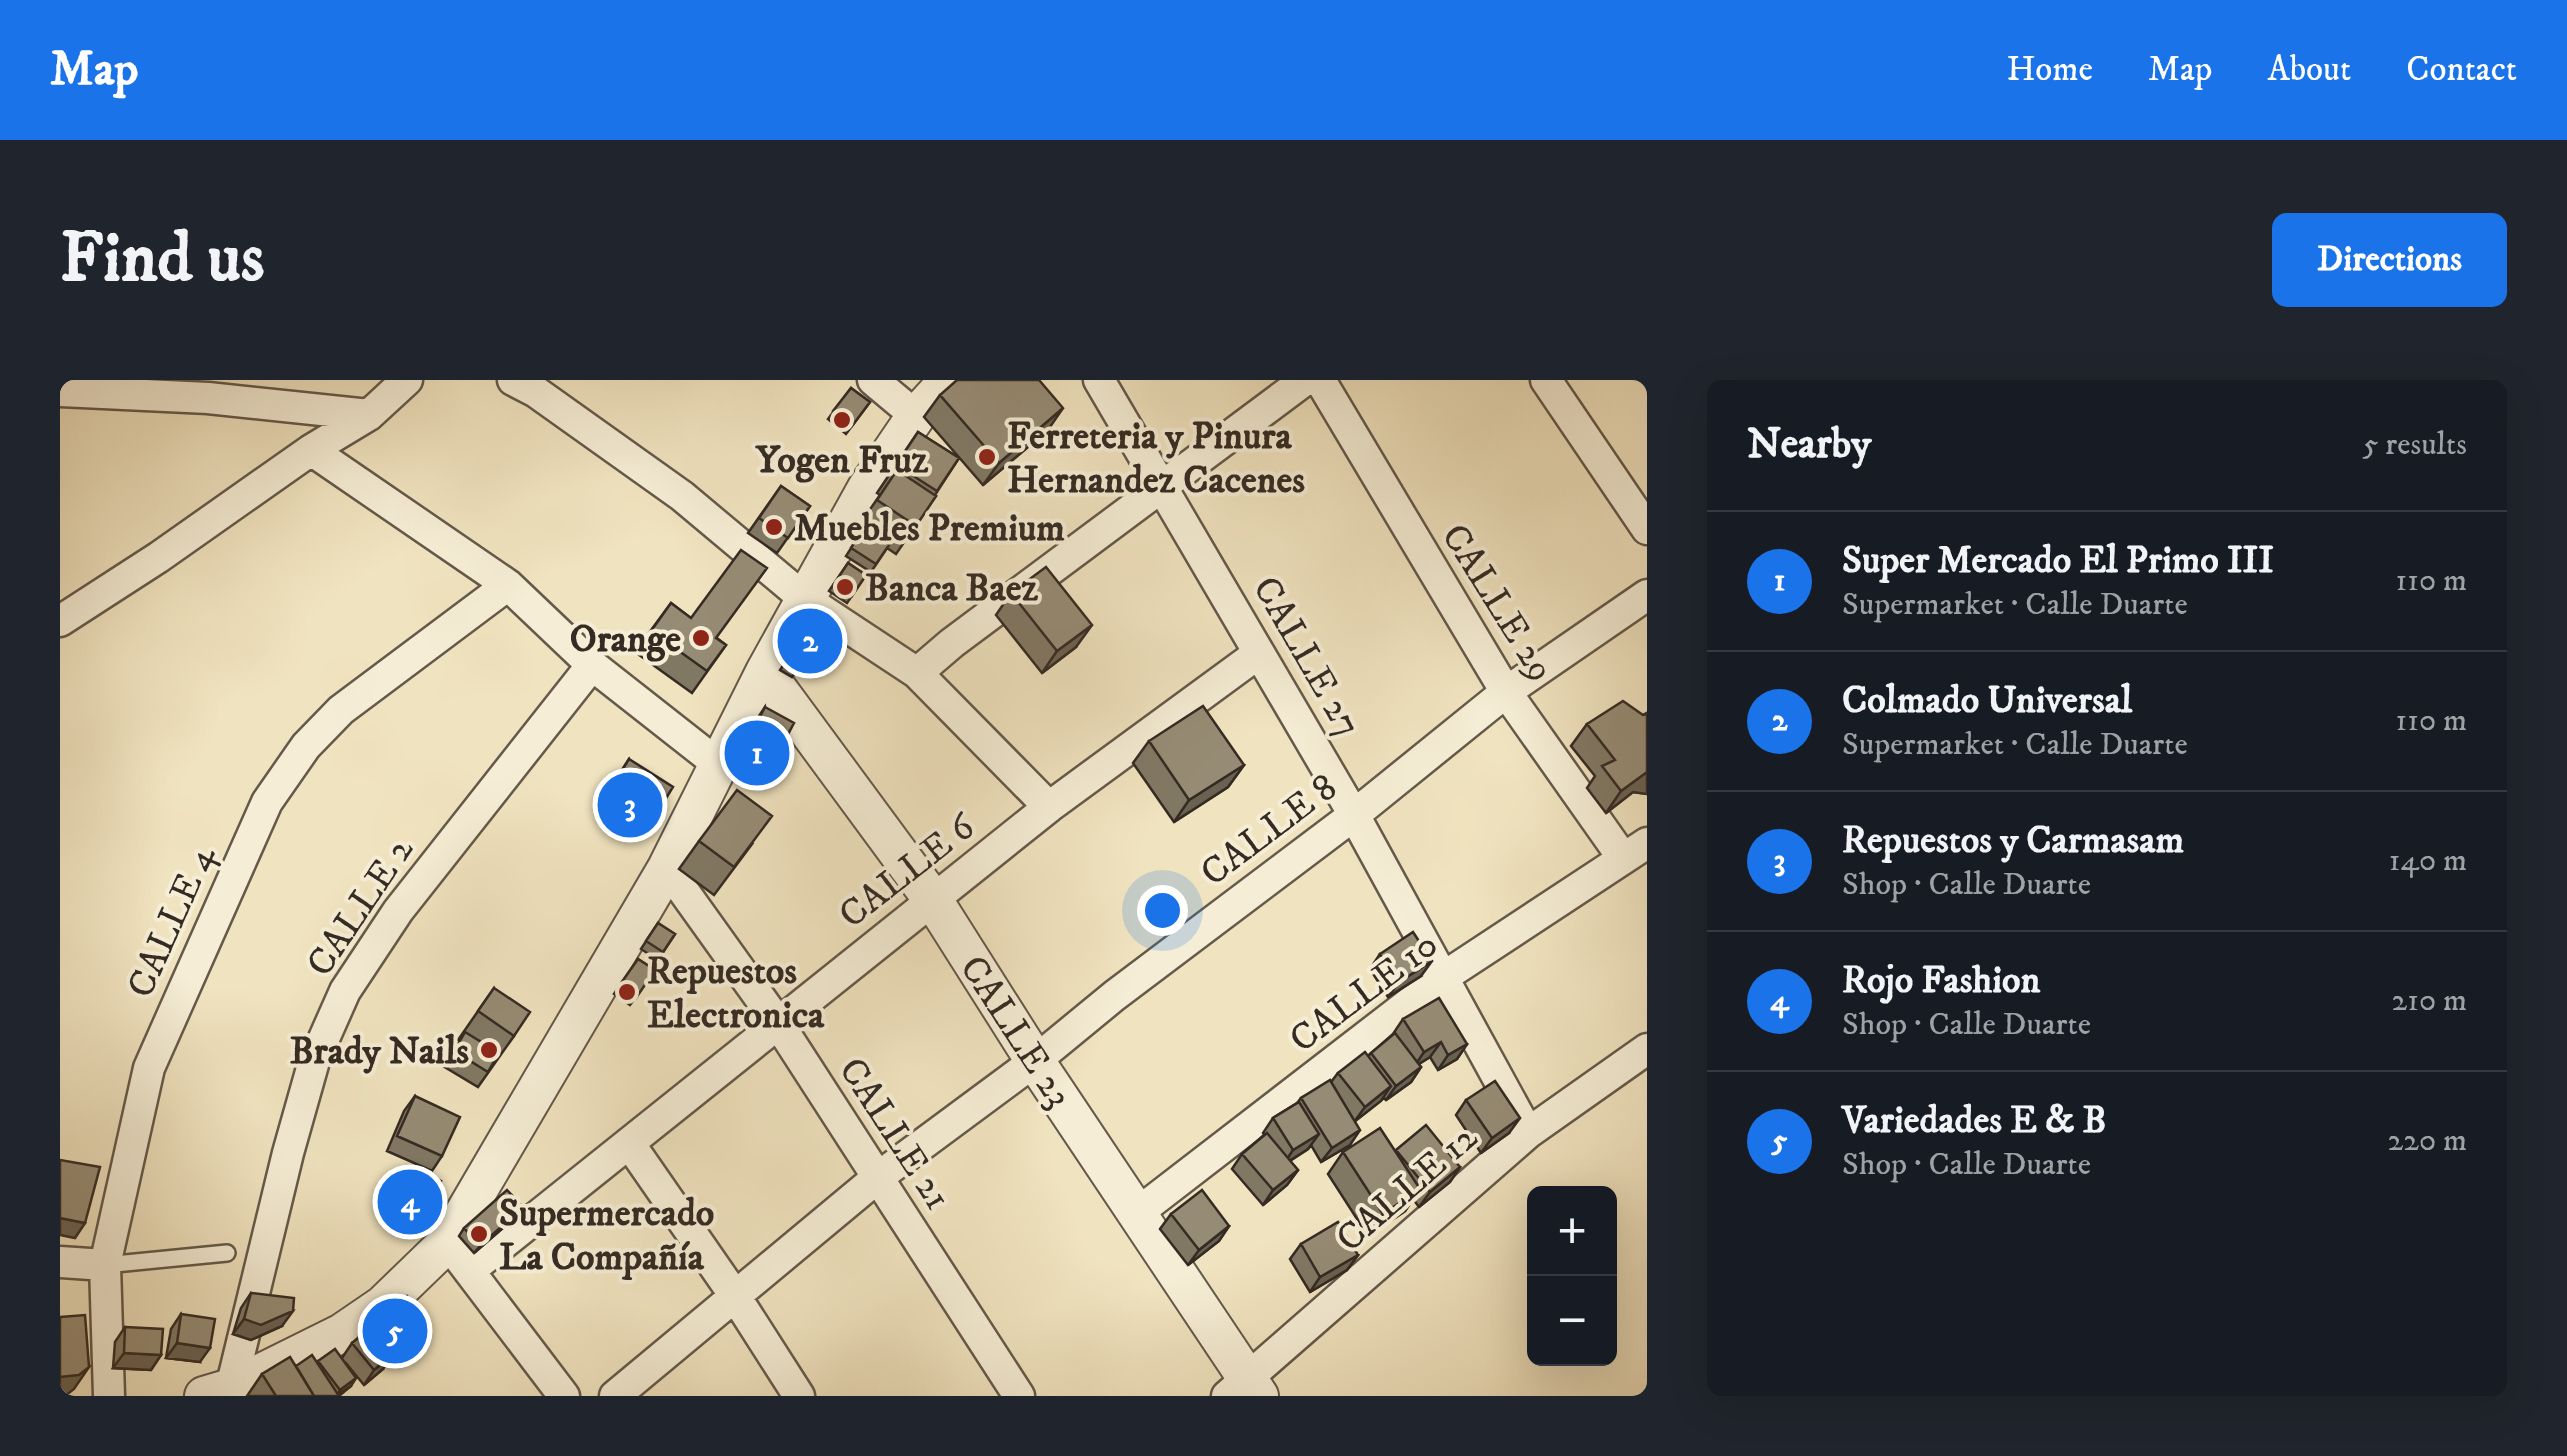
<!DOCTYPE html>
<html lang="en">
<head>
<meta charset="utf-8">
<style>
	body { margin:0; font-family:"IM FELL DW Pica",serif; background:#20242c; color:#f1f3f6 }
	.controls { position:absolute; right:30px; bottom:30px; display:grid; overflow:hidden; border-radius:15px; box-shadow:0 10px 40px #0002 }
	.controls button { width:90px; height:90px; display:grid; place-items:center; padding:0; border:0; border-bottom:2px solid #363941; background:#171b24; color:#f1f3f6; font:50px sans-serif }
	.you { position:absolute; left:1102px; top:530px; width:35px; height:35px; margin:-25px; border:8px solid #fff; border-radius:50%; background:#1a73e8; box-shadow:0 0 0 15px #1a73e833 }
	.badge { display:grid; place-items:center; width:65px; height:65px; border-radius:50%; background:#1a73e8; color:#fff; font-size:32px; font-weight:700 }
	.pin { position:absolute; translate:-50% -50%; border:5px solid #fff; box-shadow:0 2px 10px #0006 }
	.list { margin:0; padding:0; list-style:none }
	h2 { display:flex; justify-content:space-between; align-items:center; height:130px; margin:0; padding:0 40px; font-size:42px }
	h2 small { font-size:32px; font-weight:400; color:#9ea1a6 }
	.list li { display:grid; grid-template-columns:65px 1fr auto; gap:30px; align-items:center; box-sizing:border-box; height:140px; padding:0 40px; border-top:2px solid #363941 }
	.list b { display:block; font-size:38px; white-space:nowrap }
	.list p { margin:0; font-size:32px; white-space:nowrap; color:#9ea1a6 }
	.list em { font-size:32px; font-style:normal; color:#9ea1a6 }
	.map { position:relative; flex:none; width:1587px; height:1016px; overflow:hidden; border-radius:15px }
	header { display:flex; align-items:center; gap:60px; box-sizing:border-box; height:140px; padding:0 50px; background:#1a73e8; color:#fff }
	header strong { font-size:48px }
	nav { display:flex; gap:55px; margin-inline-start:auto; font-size:35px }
	.intro { display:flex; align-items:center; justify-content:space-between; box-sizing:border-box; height:240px; padding:0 60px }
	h1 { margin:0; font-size:70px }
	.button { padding:25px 45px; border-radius:15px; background:#1a73e8; color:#fff; font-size:35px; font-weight:700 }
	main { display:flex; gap:60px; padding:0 60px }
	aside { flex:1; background:#171b24; border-radius:15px; box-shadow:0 10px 40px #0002 }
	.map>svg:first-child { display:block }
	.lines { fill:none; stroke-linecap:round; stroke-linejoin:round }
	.service-casing { stroke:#64594a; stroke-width:20 }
	.minor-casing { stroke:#64594a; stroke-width:35 }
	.tertiary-casing { stroke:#64594a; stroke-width:42 }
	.service { stroke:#f5edd5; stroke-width:15 }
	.minor { stroke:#f5edd5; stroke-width:30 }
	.tertiary { stroke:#f5edd5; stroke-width:38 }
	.wall { fill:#817864; stroke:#352b23; stroke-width:2.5 }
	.shaded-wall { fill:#696151; stroke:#352b23; stroke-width:2.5 }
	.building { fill:#968b74; stroke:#352b23; stroke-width:2.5 }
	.poi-dot { fill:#8f2418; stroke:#f5edd5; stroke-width:4 }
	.labels { text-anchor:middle; stroke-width:8; stroke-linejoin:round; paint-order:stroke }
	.poi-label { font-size:38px; font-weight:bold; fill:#352b23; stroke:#f5edd5; text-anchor:start }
	.street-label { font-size:38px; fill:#352b23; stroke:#f5edd5 }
</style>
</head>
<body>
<header>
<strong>Map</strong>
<nav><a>Home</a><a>Map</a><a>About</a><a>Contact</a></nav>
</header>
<div class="intro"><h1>Find us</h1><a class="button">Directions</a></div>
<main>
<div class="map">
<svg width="1587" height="1016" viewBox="0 0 1587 1016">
	<rect width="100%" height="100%" fill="#f0e3bf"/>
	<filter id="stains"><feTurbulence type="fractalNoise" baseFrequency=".002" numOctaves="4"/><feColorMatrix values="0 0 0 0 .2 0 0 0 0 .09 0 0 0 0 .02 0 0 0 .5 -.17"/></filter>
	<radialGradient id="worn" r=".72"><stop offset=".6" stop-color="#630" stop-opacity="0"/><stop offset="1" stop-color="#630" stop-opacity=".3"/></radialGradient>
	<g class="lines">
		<defs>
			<path id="service" d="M45 885 167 873"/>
			<path id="minor" d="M453 0 476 12 622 116 745 219 857 293 989 427
				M813 0 856 36
				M1039 0 1294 435 1468 753
				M1260 0 1446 312 1563 478
				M1486 0 1587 149
				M0 11 148 18 309 35
				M251 70 448 205 532 285
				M0 241 99 177 251 70 309 35 347 0
				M857 293 892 263 1245 0
				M607 488 718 643 959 1016
				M569 763 675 916 739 1016
				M1076 834 1382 598 1587 463
				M397 875 504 1016
				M0 882 45 885
				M409 891 989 427 1199 273
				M49 1016 45 885 89 688 207 422 246 366 281 330 448 205
				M176 1016 171 1008 228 773 254 681 285 611 338 531 532 285 658 384
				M555 1016 817 798 975 681 1054 616 1294 435 1446 312 1587 215
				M1167 1016 1468 753 1587 669"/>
			<path id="tertiary" d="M705 292 873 520 975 681 1199 1016
				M144 1016 171 1008 282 953 323 925 387 863 607 488 705 292 807 108 856 36 889 0"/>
		</defs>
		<use href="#service" class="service-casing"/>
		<use href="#minor" class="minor-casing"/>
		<use href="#tertiary" class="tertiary-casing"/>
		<use href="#service" class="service"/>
		<use href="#minor" class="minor"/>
		<use href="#tertiary" class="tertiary"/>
	</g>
	<path class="wall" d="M791 8 810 22 786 54 768 39Z
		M880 15 988 50 923 105 864 37Z
		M858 52 899 78 875 115 876 116 836 174 827 168 811 192 786 176 802 151 797 148 820 115 817 113Z
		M721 106 750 126 717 173 688 153Z
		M788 183 806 195 787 223 769 211Z
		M951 213 1016 267 982 293 936 235Z
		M611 223 666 265 632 313 575 272Z
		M753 240 757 266 751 274 738 266Z
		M736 266 748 274 732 297 720 290Z
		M705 327 710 388 699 403 670 388 695 342Z
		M1587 333V414L1573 412 1546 433 1527 408 1535 396 1511 366 1527 344 1583 335Z
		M1089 361 1184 385 1168 407 1114 442 1073 383Z
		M569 379 592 441 582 456 538 427Z
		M639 461 692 464 654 515 619 489Z
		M598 543 615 554 598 580 581 569Z
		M1320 574 1361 596 1328 617 1310 589Z
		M578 579 595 590 570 625 554 614Z
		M434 608 454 656 418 707 383 686 400 661 398 660Z
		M1343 639 1407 664 1397 679 1378 690 1370 677 1359 684 1361 687 1351 702 1326 720 1324 718 1295 741 1290 765 1261 782 1251 765 1248 769 1230 781 1238 790 1227 805 1203 825 1172 789 1182 774 1204 755 1203 753 1213 738 1237 723 1241 718 1271 702 1278 693 1308 676 1333 654Z
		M355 716 382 776 372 791 327 771 344 731Z
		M1406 720 1449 753 1421 773 1396 735Z
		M1335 771 1400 787 1390 802 1359 827 1353 819 1345 831 1308 856 1268 794 1283 772Z
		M354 788 368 827 358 842 331 828 343 803Z
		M1111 834 1169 846 1159 861 1128 885 1100 849Z
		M458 835 414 873 399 856 404 848Z
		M1241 864 1298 875 1287 890 1250 912 1230 879Z
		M191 913 222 946 191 960 173 954 181 928Z
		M325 933 365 940 355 954 333 971 315 948Z
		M121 934 140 982 106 978 111 949Z
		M65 947 101 975 91 990 53 988 55 962Z
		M292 963 323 989 304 1005 285 982 291 1006 279 1016H187L202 994 257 983 258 981 282 978Z"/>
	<path class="shaded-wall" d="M1003 28 988 50 923 105 939 83Z
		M1032 245 1016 267 982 293 997 271Z
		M1184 385 1168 407 1114 442 1129 420Z
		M1587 392V414L1573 412 1546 433 1561 411Z
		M1372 581 1361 596 1328 617 1339 602Z
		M1381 662 1370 677 1354 687 1364 672Z
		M1407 664 1397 679 1378 690 1388 675Z
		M1361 687 1351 702 1326 720 1336 706Z
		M1331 706 1321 721 1294 742 1305 727Z
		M1460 738 1449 753 1421 773 1432 758Z
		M1300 750 1290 765 1261 782 1272 768Z
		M1259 754 1248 769 1223 785 1233 770Z
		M1400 787 1390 802 1359 827 1370 812Z
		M1238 790 1227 805 1203 825 1213 810Z
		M1360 809 1345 831 1308 856 1323 834Z
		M463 827 458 835 414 873 420 866Z
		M0 838 25 843 15 858 0 855Z
		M1169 846 1159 861 1128 885 1139 870Z
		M1298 875 1287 890 1250 912 1260 897Z
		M233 931 222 946 191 960 173 954 184 939Z
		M365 940 355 954 333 971 343 956Z
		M117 963 150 968 140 982 106 978Z
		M64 973 101 975 91 990 53 988Z
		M333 974 323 989 304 1005 314 990Z
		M29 987 14 1009 5 1016H0V997Z
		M296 998 291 1006 276 1016 280 1010Z"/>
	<path class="building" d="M897 0H979L1003 28 939 83 880 15Z
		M791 8 810 22 792 46 773 31Z
		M858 52 899 78 877 111 836 85Z
		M837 90 876 116 856 146 817 120Z
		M721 106 750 126 728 158 699 138Z
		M804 148 829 165 816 184 791 168Z
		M681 170 707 188 656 258 666 265 647 291 591 251 611 223 631 238Z
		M788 183 806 195 792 216 774 204Z
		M986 187 1032 245 997 271 951 213Z
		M753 240 767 249 757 266 743 258Z
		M736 266 748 274 738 290 726 283Z
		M1563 321 1583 335 1587 333V392L1561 411 1542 386 1555 380 1527 344Z
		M1143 326 1184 385 1129 420 1089 361Z
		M705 327 734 343 710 388 681 373Z
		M569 379 613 407 592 441 548 413Z
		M677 410 712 436 674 487 639 461Z
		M598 543 615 554 603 572 586 561Z
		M1353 552 1372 581 1339 602 1320 574Z
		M578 579 595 590 576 618 559 606Z
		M434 608 470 632 454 656 418 631Z
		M1379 618 1407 664 1388 675 1381 662 1364 672 1343 639Z
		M405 652 439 673 428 692 394 671Z
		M1335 653 1361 687 1336 706 1311 673Z
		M1305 672 1331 706 1305 727 1278 693Z
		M1270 700 1300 750 1272 768 1241 718Z
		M1435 701 1460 738 1432 758 1406 720Z
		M355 716 400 737 382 776 337 756Z
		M1239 722 1259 754 1233 770 1213 738Z
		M1366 745 1400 787 1370 812 1336 770Z
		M1320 748 1360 809 1323 834 1283 772Z
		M1207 753 1238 790 1213 810 1182 774Z
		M0 780 40 787 25 843 0 838Z
		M354 788 381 801 368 827 341 813Z
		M447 810 463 827 420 866 404 848Z
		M1142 810 1169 846 1139 870 1111 834Z
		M1278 842 1298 875 1260 897 1241 864Z
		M191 913 234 918 233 931 201 945 184 939Z
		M347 916 365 940 343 956 325 933Z
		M121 934 155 939 150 968 117 963Z
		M25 935 29 987 19 995 0 997V937Z
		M65 947 103 949 101 975 64 973Z
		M311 947 333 974 314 990 292 963Z
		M275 969 296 998 280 1010 258 981Z
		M252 975 279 1016H254L236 986Z
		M230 977 254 1016H216L202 994Z"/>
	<g class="poi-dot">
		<circle cx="782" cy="40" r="10"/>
		<circle cx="927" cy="77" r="10"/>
		<circle cx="714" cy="147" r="10"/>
		<circle cx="785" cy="207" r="10"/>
		<circle cx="641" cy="258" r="10"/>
		<circle cx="567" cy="612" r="10"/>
		<circle cx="429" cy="670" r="10"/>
		<circle cx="419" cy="854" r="10"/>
	</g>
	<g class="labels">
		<g class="poi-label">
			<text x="947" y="68">Ferreteria y Pinura<tspan x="947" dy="44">Hernandez Cacenes</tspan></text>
			<text x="782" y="92" text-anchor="middle">Yogen Fruz</text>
			<text x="734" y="160">Muebles Premium</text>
			<text x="805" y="220">Banca Baez</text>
			<text x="621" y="271" text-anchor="end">Orange</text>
			<text x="587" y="603">Repuestos<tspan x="587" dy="44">Electronica</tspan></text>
			<text x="409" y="683" text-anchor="end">Brady Nails</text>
			<text x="439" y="845">Supermercado<tspan x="439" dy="44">La Compañía</tspan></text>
		</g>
		<g class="street-label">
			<text transform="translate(1439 222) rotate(58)" y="13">CALLE 29</text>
			<text transform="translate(1248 276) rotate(60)" y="13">CALLE 27</text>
			<text transform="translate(1208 449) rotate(-37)" y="13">CALLE 8</text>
			<text transform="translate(846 490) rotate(-38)" y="13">CALLE 6</text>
			<text transform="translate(299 526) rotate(-56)" y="13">CALLE 2</text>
			<text transform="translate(110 541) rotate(-66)" y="13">CALLE 4</text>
			<text transform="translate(1303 611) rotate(-37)" y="13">CALLE 10</text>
			<text transform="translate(957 651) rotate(57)" y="13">CALLE 23</text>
			<text transform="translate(836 753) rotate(57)" y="13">CALLE 21</text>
			<text transform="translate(1346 807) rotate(-41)" y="13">CALLE 12</text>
		</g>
	</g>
	<rect width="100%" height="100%" filter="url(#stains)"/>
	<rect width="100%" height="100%" fill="url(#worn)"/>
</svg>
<div class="controls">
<button>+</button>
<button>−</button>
</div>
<div class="you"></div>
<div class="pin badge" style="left:697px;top:373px">1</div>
<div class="pin badge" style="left:750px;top:261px">2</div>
<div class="pin badge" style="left:570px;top:425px">3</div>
<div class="pin badge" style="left:350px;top:822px">4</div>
<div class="pin badge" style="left:335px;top:951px">5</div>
</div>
<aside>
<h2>Nearby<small>5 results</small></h2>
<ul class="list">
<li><span class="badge">1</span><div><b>Super Mercado El Primo III</b><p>Supermarket · Calle Duarte</p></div><em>110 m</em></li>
<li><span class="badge">2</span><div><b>Colmado Universal</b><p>Supermarket · Calle Duarte</p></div><em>110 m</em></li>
<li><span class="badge">3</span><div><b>Repuestos y Carmasam</b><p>Shop · Calle Duarte</p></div><em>140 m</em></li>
<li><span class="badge">4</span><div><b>Rojo Fashion</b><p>Shop · Calle Duarte</p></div><em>210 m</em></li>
<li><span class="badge">5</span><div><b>Variedades E &amp; B</b><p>Shop · Calle Duarte</p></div><em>220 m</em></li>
</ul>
</aside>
</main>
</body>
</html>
